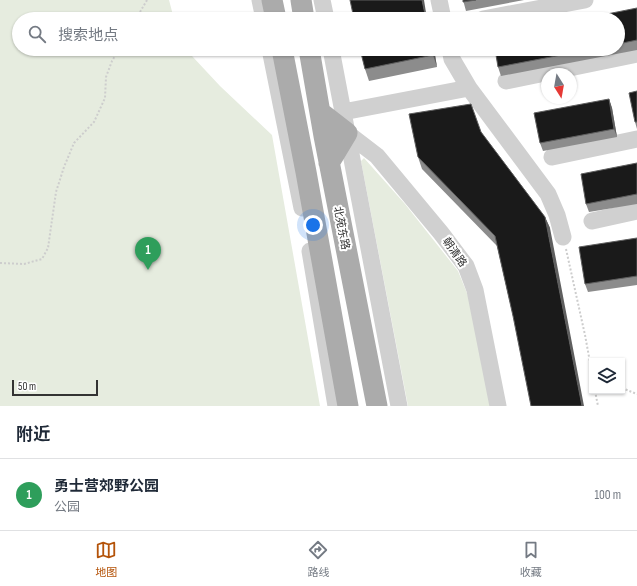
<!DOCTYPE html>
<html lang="zh">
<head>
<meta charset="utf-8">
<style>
	body { margin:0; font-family:"Sofia Sans Condensed","Noto Sans SC",sans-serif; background:#f6f6f7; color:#1f2937 }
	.controls { position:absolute; right:12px; bottom:12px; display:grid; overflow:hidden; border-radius:0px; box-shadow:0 1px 3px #0004 }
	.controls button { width:36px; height:36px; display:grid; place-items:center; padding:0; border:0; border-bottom:1px solid #e0e1e3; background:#fff; color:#1f2937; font:20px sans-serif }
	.compass { position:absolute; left:541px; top:68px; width:36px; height:36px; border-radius:50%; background:#fff; box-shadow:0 1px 3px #0004; rotate:169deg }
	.scale { position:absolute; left:12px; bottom:10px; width:86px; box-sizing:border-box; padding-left:4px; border:2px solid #333; border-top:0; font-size:11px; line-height:14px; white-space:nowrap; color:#333; -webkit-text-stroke:3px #fff; paint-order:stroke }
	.you { position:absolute; left:313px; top:225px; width:14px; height:14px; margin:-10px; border:3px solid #fff; border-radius:50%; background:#1a73e8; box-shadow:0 0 0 6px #1a73e833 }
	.badge { display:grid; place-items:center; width:26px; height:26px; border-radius:50%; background:#b45309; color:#fff; font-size:13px; font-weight:700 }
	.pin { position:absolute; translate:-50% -33px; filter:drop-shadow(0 1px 2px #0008) }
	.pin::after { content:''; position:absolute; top:21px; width:14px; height:12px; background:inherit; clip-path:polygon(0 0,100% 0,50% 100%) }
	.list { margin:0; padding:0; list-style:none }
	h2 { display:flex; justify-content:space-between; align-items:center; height:52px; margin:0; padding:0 16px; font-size:17px }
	h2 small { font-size:13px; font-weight:400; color:#747a83 }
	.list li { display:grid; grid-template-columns:26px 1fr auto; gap:12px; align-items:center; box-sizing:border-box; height:72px; padding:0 16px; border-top:1px solid #e0e1e3 }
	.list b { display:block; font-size:15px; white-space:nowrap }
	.list p { margin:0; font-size:13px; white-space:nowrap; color:#747a83 }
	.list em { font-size:13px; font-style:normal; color:#747a83 }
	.icon { flex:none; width:22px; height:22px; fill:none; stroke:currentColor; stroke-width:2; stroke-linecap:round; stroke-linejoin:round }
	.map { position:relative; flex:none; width:637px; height:406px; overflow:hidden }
	.search { position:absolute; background:#fff; box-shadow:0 1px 3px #0004; left:12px; right:12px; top:12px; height:44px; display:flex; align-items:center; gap:10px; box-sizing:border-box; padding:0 14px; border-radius:22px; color:#747a83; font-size:15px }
	.sheet { height:124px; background:#fff }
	nav { display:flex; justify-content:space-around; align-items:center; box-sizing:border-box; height:56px; border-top:1px solid #e0e1e3; background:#fff; font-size:11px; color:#747a83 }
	nav a { display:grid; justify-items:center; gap:2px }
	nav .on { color:#b45309 }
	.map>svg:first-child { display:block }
	.green { fill:#e6ecdf }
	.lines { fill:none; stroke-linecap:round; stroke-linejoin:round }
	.path { stroke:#cdcdcd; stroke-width:2; stroke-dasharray:2 2; stroke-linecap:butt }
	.minor { stroke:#d0d0d0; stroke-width:17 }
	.major { stroke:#ababab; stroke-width:21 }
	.wall { fill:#8c8c8c }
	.shaded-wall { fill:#5f5f5f }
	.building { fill:#1a1a1a; stroke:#5f5f5f }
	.labels { text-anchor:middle; stroke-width:4; stroke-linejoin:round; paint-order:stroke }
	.street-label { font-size:11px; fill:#333; stroke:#fff }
</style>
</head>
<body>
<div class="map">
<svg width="637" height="406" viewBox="0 0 637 406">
	<rect width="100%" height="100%" fill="#fff"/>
	<path class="green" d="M0 0H169L174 19H19V49H189L192 56 220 86 272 135 320 406H0Z
		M364 158 405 204 458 271 469 298 490 406H408L361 161Z"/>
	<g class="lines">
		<path class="path" d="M136 19 147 0
			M566 249 585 335 592 373
			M0 263 24 264 42 259 48 248 56 192 64 167 74 143 94 122 105 98 106 77 112 61 119 49
			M622 388 637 394
			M595 391 598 406"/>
		<path class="minor" d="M260 0 264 19
			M322 0 326 19
			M439 0 443 19
			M483 19 585 0
			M270 49 302 208
			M331 49 399 406
			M450 49 452 59 469 88 548 194 557 215 563 237
			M506 81 637 54
			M343 112 469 88
			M347 133 377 156 441 233 466 266 475 290 498 406
			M552 157 637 139
			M592 221 637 211
			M310 251 336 406"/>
		<path class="major" d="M272 0 276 19
			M301 0 304 19
			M282 49 306 172 348 406
			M309 49 324 136 377 406
			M320 112 347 133 329 163"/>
	</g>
	<path class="wall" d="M463 0H524L466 11Z
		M637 8V50L501 76 498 67 495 49H618V19Z
		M360 49H434L437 67 369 81 365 69Z
		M637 91V129L635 122Z
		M609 99 612 108 617 137 543 151 540 143Z
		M481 132 545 217 550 228 513 316 497 246 422 169 418 157Z
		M637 163V204L589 212 586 204Z
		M637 238V285L588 292 585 284Z"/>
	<path class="shaded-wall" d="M422 0H424L427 19H426Z
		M432 49H434L437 67 433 55Z
		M609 99 612 108 617 137 614 129Z
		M545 217 550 228 584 406H582Z"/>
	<path class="building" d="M350 0H422L426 19H354Z
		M463 0H476L463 2Z
		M637 8V40L618 44V19H582Z
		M360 49H432L433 55 365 69Z
		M495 49H593L498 67Z
		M637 91V122H635L629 93Z
		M609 99 614 129 540 143 534 113Z
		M471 104 481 132 545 217 582 406H531L513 316 495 236 418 157 409 114Z
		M637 163V194L586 204 581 174Z
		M637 238V276L585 284 579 247Z"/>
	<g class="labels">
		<g class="street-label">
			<text transform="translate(342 228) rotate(79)" y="4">北苑东路</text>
			<text transform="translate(455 252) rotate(55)" y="4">朝清路</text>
		</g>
	</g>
</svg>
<div class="controls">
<button><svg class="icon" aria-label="layers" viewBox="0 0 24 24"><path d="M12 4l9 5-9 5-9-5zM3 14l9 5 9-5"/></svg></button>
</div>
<svg class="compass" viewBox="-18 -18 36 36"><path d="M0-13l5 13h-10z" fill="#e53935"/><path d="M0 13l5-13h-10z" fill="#747a83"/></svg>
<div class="scale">50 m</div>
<div class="you"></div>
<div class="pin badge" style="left:148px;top:270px;background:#2e9e5b">1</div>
<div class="search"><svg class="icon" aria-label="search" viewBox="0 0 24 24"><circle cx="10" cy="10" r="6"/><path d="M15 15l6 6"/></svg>搜索地点</div>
</div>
<section class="sheet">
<h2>附近<small></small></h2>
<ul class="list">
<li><span class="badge" style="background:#2e9e5b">1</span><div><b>勇士营郊野公园</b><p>公园</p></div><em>100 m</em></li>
</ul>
</section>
<nav>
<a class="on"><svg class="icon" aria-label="map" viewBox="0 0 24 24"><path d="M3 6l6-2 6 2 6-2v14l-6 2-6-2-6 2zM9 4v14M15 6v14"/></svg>地图</a>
<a><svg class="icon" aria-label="directions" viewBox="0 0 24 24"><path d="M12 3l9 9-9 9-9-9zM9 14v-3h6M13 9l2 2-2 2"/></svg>路线</a>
<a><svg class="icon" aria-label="saved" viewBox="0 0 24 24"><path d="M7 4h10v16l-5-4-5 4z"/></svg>收藏</a>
</nav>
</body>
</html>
